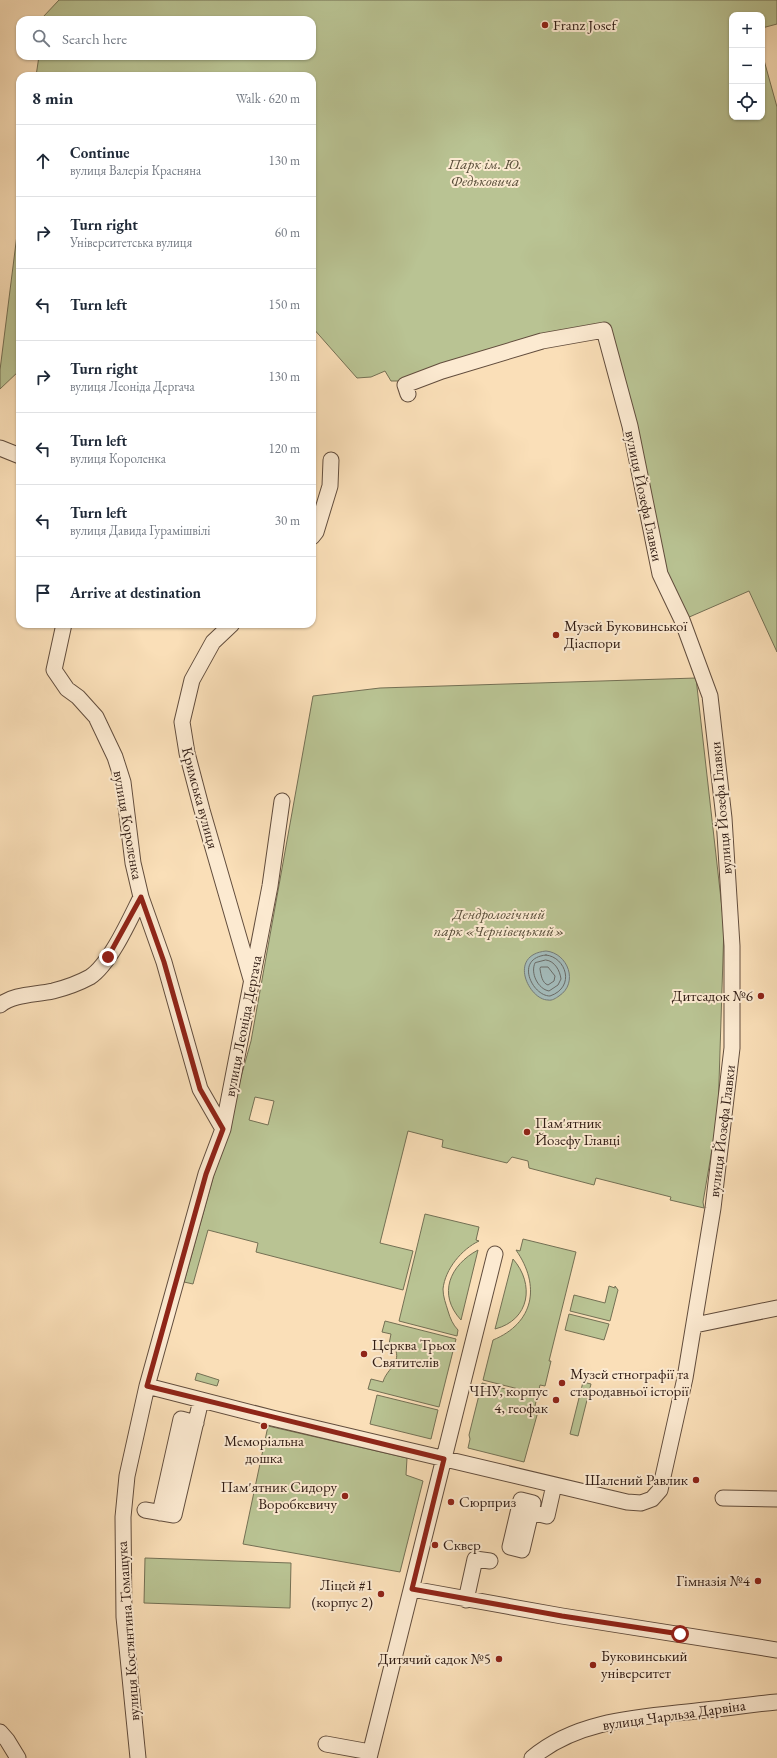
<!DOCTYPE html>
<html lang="en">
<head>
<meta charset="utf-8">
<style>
	body { margin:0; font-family:"EB Garamond",serif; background:#f2f2f3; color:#1f2937 }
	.controls { position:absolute; right:12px; top:12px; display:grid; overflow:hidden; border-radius:8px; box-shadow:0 1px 3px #0004 }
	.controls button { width:36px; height:36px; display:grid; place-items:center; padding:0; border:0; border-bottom:1px solid #e0e1e3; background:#fff; color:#1f2937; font:20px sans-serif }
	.stop { position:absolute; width:12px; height:12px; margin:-9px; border:3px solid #8f2418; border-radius:50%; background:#fff }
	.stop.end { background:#8f2418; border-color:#fff; box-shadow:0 1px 4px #0008 }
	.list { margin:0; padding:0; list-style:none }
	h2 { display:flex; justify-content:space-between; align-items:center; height:52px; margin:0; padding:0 16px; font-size:17px }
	h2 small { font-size:13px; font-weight:400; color:#747a83 }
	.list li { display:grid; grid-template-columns:26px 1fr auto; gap:12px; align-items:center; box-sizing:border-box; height:72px; padding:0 16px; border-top:1px solid #e0e1e3 }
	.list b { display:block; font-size:15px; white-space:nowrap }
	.list p { margin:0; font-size:13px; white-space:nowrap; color:#747a83 }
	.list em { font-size:13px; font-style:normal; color:#747a83 }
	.icon { flex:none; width:22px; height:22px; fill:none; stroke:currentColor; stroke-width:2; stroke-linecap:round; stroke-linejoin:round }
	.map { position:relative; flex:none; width:777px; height:1758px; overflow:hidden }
	.search { position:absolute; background:#fff; box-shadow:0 1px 3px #0004; left:16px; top:16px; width:300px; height:44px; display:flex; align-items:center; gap:10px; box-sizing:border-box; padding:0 14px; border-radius:12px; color:#747a83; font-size:15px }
	.panel { position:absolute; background:#fff; box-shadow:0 1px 3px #0004; left:16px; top:72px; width:300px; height:556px; border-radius:12px }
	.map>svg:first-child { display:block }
	.green { fill:#b9c393; stroke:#747054; fill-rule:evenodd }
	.water { fill:#a3bab9; stroke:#757b77 }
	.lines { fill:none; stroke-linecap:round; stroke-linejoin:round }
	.shore { stroke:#6a6b66; stroke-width:1 }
	.minor-casing { stroke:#624d3d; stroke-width:17 }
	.minor { stroke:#fcead1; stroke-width:15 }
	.route { stroke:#8f2418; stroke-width:5 }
	.poi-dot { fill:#8f2418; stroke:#fcead1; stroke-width:1.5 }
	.labels { text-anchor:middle; stroke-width:4; stroke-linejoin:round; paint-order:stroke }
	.poi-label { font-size:15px; fill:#301c14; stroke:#fcead1; text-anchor:start }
	.park-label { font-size:15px; font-style:italic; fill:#594e3a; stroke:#fcead1 }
	.street-label { font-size:15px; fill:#301c14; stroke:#fcead1 }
</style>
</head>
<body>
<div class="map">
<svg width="777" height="1758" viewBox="0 0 777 1758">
	<rect width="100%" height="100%" fill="#fadfb8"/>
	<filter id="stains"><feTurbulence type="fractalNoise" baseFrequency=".005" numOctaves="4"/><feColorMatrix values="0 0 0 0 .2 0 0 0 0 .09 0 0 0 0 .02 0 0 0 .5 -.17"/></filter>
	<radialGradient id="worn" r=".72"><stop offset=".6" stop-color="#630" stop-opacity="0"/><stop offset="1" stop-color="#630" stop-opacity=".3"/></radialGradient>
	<path class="green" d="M59 0H777V24L762 28V15H732V117H762V53L777 107V652L749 591 687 618 666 574 607 325 402 381H391L385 371 371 377 357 378 312 327V76H36L39 56H312V20H43V17Z
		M20 211V370L0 389V370Z
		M696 678 724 926 718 1114 703 1202 704 1208 670 1200 671 1197 596 1178 594 1185 529 1168 528 1161 512 1157 507 1163 442 1147 443 1140 408 1131 380 1243 413 1251 403 1290 256 1252 258 1243 208 1230 193 1284 184 1282 251 1041 313 696 380 688ZM255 1097 274 1101 268 1125 249 1120Z
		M425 1214 479 1227 476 1240 479 1241C462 1249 445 1269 443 1289 443 1297 446 1304 448 1311 450 1318 453 1325 458 1330L457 1336 399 1321Z
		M523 1239 576 1252 549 1361H551L545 1386 540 1385 538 1394 483 1380 493 1340C534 1323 541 1286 516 1250L520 1251Z
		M478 1250 461 1320C437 1294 450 1265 478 1250Z
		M513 1259C535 1284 530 1320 495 1329Z
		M609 1286 615 1288V1286L618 1290 610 1321 570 1311 574 1295 605 1303Z
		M569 1314 609 1324 604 1340 565 1330Z
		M385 1321 456 1339 439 1407 368 1389 371 1379 383 1382C386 1370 400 1364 396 1351L389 1344 391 1334 382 1332Z
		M197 1373 219 1380 217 1386 195 1380Z
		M583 1382 591 1384 578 1436 570 1434Z
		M482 1383 537 1397 535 1406 539 1408 524 1462 468 1448 470 1439 469 1435Z
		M377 1395 438 1410 431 1439 370 1424Z
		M268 1426 407 1458 406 1475 423 1481 400 1572 243 1544Z
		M145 1558 291 1563 290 1608 144 1603Z"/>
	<path class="water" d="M546 951C568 953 579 983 559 996 556 998 552 1001 548 1000 529 1000 507 955 546 951Z"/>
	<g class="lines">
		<path class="shore" d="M546 955C566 957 576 987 550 996 532 996 514 958 546 955Z
			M546 960C555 961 560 971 561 979L558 985 549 991C538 989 530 973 535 963Z
			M541 967H548L555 976 554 981 548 985C542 983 541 975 540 969Z"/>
		<defs>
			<path id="minor" d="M0 448 20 456
				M312 537 316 532 330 486 331 460
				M64 624 54 670 67 689 78 697 96 717 115 757 123 782 133 863 141 897 164 962 200 1089 223 1129
				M232 624 213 642 192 680 182 722 187 753 202 810 251 979
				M0 1005C14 994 35 995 53 991 65 988 79 983 90 977 110 964 130 919 141 897
				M695 1325 777 1308
				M147 1386 272 1418 627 1502 641 1503 652 1499 660 1490 685 1378 713 1208 732 1048V946L724 818 710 696 682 620 660 574 630 426 604 330 542 341 442 371 405 385 408 394
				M723 1498 777 1499
				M145 1510 174 1515 201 1400
				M531 1512 533 1503 521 1500 510 1547 522 1550 531 1512 547 1516 554 1485
				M160 1513 181 1419 196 1423
				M412 1589 562 1616 777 1650
				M466 1600 475 1559 490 1561
				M0 1732 7 1740 18 1758
				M326 1744 370 1752
				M138 1758 124 1617 123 1517 127 1476 147 1386 206 1174 223 1129 270 886 282 801
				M369 1758 495 1254
				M532 1758C579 1718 646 1717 705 1710 729 1708 753 1704 777 1702"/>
		</defs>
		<use href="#minor" class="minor-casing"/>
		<use href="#minor" class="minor"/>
	</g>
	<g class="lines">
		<path class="route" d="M108 957 141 897 164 962 200 1089 223 1129 206 1174 147 1386 444 1459 412 1589 562 1616 680 1634"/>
	</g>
	<g class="poi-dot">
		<circle cx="545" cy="25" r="4"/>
		<circle cx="556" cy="635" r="4"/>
		<circle cx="761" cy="996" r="4"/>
		<circle cx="527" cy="1132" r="4"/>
		<circle cx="364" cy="1354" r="4"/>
		<circle cx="562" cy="1383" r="4"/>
		<circle cx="556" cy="1400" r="4"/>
		<circle cx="264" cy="1426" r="4"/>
		<circle cx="696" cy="1480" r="4"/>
		<circle cx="345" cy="1496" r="4"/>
		<circle cx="451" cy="1502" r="4"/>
		<circle cx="435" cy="1545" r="4"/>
		<circle cx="758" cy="1581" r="4"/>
		<circle cx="381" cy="1594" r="4"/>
		<circle cx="499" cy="1659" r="4"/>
		<circle cx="593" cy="1665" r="4"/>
	</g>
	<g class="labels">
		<g class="poi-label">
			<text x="553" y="30">Franz Josef</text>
			<text x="564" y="631">Музей Буковинської<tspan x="564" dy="17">Діаспори</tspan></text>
			<text x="753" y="1001" text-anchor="end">Дитсадок №6</text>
			<text x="535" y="1128">Пам'ятник<tspan x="535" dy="17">Йозефу Главці</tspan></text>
			<text x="372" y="1350">Церква Трьох<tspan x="372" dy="17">Святителів</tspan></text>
			<text x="570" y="1379">Музей етнографії та<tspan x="570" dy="17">стародавньої історії</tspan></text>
			<text x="548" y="1396" text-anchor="end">ЧНУ, корпус<tspan x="548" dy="17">4, геофак</tspan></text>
			<text x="264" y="1446" text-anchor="middle">Меморіальна<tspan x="264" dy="17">дошка</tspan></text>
			<text x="688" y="1485" text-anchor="end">Шалений Равлик</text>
			<text x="337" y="1492" text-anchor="end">Пам'ятник Сидору<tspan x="337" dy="17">Воробкевичу</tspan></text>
			<text x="459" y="1507">Сюрприз</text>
			<text x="443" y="1550">Сквер</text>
			<text x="750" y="1586" text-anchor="end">Гімназія №4</text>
			<text x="373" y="1590" text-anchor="end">Ліцей #1<tspan x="373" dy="17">(корпус 2)</tspan></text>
			<text x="601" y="1661">Буковинський<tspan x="601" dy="17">університет</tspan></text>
			<text x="491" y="1664" text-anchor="end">Дитячий садок №5</text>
		</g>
		<g class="park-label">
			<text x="485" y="169">Парк ім. Ю.<tspan x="485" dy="17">Федьковича</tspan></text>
			<text x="499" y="919">Дендрологічний<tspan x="499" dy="17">парк «Чернівецький»</tspan></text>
		</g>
		<g class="street-label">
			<text transform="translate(644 496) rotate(78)" y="5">вулиця Йозефа Главки</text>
			<text transform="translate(200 798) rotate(75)" y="5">Кримська вулиця</text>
			<text transform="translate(721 808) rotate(-95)" y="5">вулиця Йозефа Главки</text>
			<text transform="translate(128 825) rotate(80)" y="5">вулиця Короленка</text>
			<text transform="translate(243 1026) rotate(-79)" y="5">вулиця Леоніда Дергача</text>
			<text transform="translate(722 1131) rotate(-83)" y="5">вулиця Йозефа Главки</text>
			<text transform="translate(128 1631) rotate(-94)" y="5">вулиця Костянтина Томащука</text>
			<text transform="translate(674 1715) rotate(-8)" y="5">вулиця Чарльза Дарвіна</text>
		</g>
	</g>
	<rect width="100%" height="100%" filter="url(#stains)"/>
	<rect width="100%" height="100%" fill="url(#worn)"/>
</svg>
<div class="controls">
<button>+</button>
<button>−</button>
<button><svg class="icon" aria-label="locate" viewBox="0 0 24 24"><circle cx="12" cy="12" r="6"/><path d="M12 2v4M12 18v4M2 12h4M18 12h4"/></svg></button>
</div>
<div class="stop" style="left:680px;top:1634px"></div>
<div class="stop end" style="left:108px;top:957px"></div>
<div class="search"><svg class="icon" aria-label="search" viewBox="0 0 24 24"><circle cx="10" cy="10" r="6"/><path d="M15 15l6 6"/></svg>Search here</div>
<section class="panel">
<h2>8 min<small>Walk · 620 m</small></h2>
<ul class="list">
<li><svg class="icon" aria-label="ahead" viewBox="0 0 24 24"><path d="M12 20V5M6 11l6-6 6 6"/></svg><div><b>Continue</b><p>вулиця Валерія Красняна</p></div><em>130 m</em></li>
<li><svg class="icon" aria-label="right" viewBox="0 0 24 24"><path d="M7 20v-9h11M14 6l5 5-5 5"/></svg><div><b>Turn right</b><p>Університетська вулиця</p></div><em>60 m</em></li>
<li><svg class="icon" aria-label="left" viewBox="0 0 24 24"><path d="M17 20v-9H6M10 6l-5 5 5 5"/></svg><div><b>Turn left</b></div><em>150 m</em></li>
<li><svg class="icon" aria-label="right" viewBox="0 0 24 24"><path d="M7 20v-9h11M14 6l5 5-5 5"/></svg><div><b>Turn right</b><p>вулиця Леоніда Дергача</p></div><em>130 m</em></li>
<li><svg class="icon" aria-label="left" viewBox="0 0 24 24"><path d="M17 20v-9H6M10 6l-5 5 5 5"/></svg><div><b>Turn left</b><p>вулиця Короленка</p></div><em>120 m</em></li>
<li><svg class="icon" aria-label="left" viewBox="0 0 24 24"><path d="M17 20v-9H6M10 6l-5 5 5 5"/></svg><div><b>Turn left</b><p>вулиця Давида Гурамішвілі</p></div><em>30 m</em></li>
<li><svg class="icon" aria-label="arrive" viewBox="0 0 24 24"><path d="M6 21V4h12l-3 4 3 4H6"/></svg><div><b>Arrive at destination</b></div></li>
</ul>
</section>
</div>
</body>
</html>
